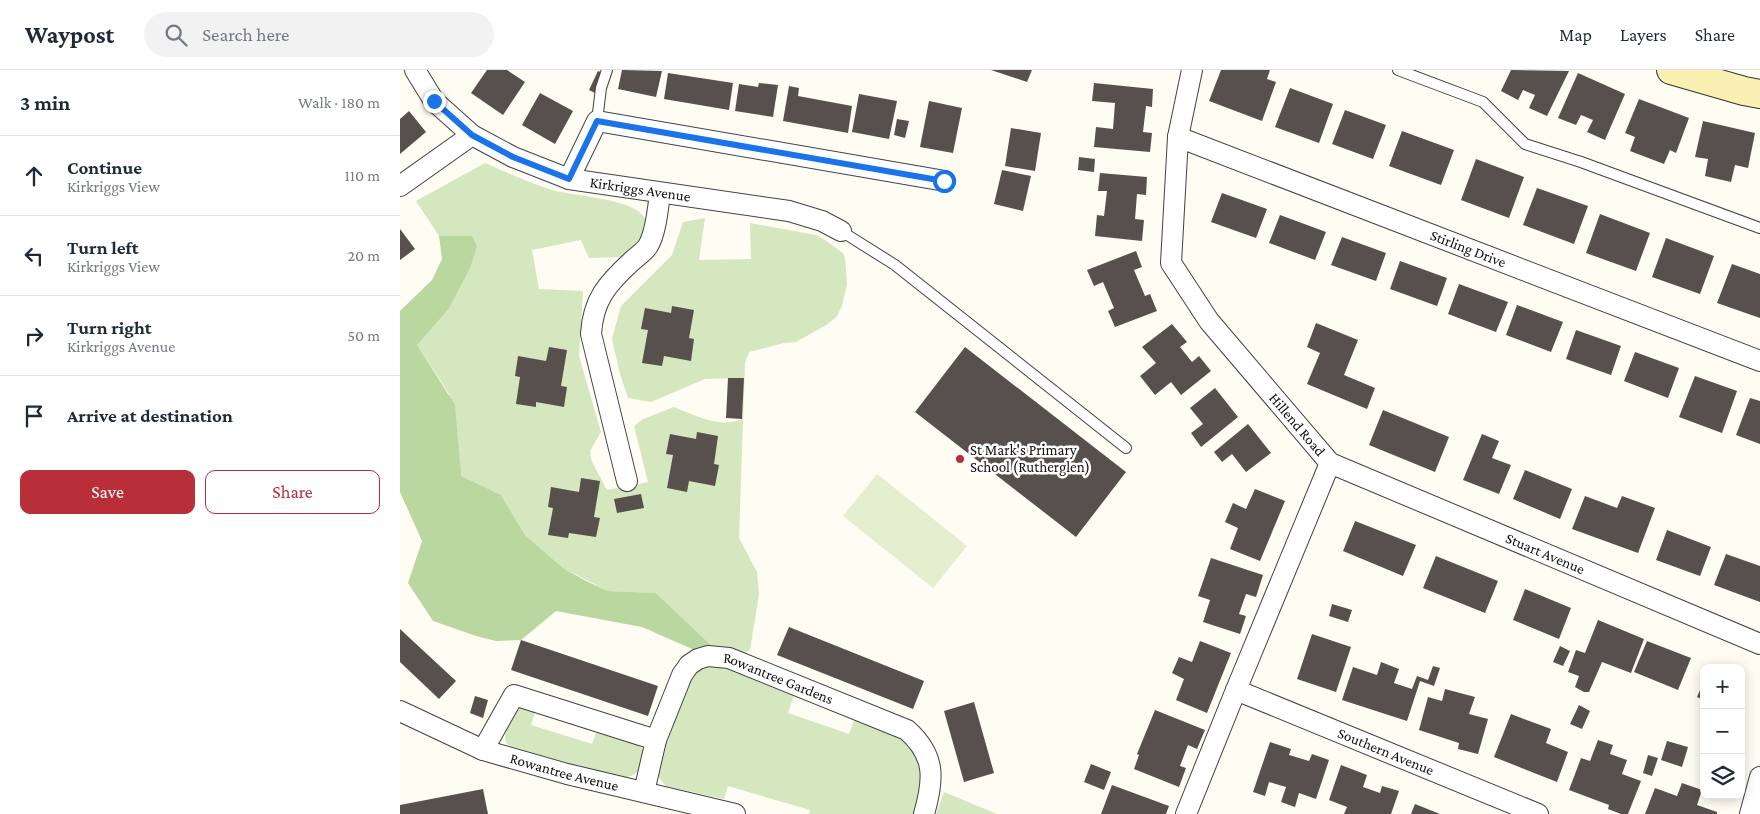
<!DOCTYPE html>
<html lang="en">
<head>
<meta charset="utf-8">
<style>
	body { margin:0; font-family:"Crimson Pro",serif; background:#f2f2f3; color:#1f2937 }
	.controls { position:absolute; right:15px; bottom:15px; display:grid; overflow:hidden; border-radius:10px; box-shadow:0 2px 12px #0003 }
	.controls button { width:45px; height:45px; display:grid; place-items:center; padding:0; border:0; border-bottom:1px solid #e0e1e3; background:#fff; color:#1f2937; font:25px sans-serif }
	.stop { position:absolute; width:15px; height:15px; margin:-11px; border:4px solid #1a73e8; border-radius:50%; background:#fff }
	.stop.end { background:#1a73e8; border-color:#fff; box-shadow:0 1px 5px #0008 }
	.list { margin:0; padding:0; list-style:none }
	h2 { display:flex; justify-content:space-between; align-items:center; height:65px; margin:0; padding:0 20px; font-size:21px }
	h2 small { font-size:16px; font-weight:400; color:#747a83 }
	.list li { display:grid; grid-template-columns:32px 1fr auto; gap:15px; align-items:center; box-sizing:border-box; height:80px; padding:0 20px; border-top:1px solid #e0e1e3 }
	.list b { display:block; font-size:19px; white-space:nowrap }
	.list p { margin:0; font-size:16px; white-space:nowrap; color:#747a83 }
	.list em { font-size:16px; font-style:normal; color:#747a83 }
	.actions { display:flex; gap:10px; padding:15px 20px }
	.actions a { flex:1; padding:11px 0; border:1px solid #b82f39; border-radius:10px; text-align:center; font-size:18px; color:#b82f39 }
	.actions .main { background:#b82f39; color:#fff }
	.icon { flex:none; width:28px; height:28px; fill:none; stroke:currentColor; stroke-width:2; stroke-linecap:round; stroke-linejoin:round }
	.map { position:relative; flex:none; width:1360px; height:744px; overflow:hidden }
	header { display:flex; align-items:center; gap:30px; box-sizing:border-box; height:70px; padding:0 25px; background:#fff; border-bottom:1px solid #e0e1e3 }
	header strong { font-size:24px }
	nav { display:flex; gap:28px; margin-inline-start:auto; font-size:18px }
	.search { width:350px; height:45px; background:#f2f2f3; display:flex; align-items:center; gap:12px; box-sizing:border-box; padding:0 18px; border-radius:28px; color:#747a83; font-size:19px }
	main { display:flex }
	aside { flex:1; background:#fff }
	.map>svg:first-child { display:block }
	.green { fill:#d4e7be }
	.forest { fill:#b9d79e }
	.pitch { fill:#e5efcf }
	.building { fill:#58504c }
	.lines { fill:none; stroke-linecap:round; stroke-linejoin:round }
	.service-casing { stroke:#424242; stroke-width:12 }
	.minor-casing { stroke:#424242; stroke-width:22 }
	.secondary-casing { stroke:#313131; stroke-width:30 }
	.service { stroke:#fff; stroke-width:10 }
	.minor { stroke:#fff; stroke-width:20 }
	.secondary { stroke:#faf0b2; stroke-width:28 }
	.route { stroke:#1a73e8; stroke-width:6 }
	.poi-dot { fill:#b82f39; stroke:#fff; stroke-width:2 }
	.labels { text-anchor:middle; stroke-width:5; stroke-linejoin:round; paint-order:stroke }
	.street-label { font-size:15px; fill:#0f0f0f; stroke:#fff }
	.poi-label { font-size:15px; fill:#0f0f0f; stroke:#fff; text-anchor:start }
</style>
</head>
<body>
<header>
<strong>Waypost</strong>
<div class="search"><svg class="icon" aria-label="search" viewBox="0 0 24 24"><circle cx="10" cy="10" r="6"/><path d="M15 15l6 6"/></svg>Search here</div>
<nav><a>Map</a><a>Layers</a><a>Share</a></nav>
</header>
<main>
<aside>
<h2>3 min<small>Walk · 180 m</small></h2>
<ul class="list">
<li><svg class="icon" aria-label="ahead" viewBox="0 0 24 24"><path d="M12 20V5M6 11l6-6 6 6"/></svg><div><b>Continue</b><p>Kirkriggs View</p></div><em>110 m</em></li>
<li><svg class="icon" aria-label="left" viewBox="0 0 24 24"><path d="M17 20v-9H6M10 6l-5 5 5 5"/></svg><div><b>Turn left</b><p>Kirkriggs View</p></div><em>20 m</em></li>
<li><svg class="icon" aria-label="right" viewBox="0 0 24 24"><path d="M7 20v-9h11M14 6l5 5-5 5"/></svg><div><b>Turn right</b><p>Kirkriggs Avenue</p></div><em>50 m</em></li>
<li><svg class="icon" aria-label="arrive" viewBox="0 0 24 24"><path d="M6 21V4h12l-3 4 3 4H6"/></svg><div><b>Arrive at destination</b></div></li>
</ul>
<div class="actions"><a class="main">Save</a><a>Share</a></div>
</aside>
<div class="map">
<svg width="1360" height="744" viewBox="0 0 1360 744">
	<rect width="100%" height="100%" fill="#fefcf3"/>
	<path class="green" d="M85 93C106 102 127 112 149 119 171 127 236 127 246 150 251 163 231 178 223 187L189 188 181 170 132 180 139 219 183 221 179 286 201 362 190 381 192 392 207 420 248 412 234 356 243 349 274 337C295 345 320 359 342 349L344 308 305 309 251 332 228 328 220 304 212 269 221 236 272 185 283 152 305 148 299 190 351 189 350 153 416 165 425 170 443 183 445 188 447 214 442 236 437 246 428 254 396 272 384 273 349 282 345 293 339 468 357 502 359 524 350 580 340 586 317 581 256 523 208 521 163 498 125 465 101 425 60 406 49 324 17 275 48 240 72 166H39L16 131Z
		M320 594 394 625 388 643 449 664 455 648 498 664 514 676 524 706 515 744H409L410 740 328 716 324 729 266 716 259 708 258 700 286 613C293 599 305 595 320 594Z
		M125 636 136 639 131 655 192 674 197 660C212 665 248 668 244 690 241 701 235 705 225 708L116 681 106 673C103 657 109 641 125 636Z
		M544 722 597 744H536Z"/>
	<path class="forest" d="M39 166H72L77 176 70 198 48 240 17 275 55 335 61 406 101 425 125 465 163 498 186 511 208 521 256 523 317 581 308 586 242 557 156 541 121 570 96 571 76 566 33 551 8 513 22 471 0 422V241L32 210 42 189Z"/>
	<path class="pitch" d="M477 404 567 476 533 518 443 446Z"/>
	<path class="building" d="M87 0H107L125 12 103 45 71 23Z
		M222 0 262 1 256 27 218 19Z
		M591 0H632L627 12Z
		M821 0H870L867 9 876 12 862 51 809 31Z
		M1111 0 1169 1 1147 46 1129 38 1135 25 1123 20 1118 30 1101 21Z
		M198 1 211 6 201 26 189 20Z
		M268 3 333 13 329 40 264 29Z
		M1178 3 1225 24 1205 70 1187 62 1193 50 1181 45 1176 55 1158 48Z
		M359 13 378 15 373 47 335 41 339 14 358 17Z
		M694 13 753 19 752 37 746 36 743 62 752 63 750 82 694 77 696 57 713 59 715 33 692 31Z
		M389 16 399 18 398 26 452 36 448 63 383 51Z
		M890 18 933 34 919 73 875 57Z
		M140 23 173 41 155 74 122 55Z
		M459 24 497 31 489 69 452 62Z
		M1239 29 1289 48 1276 83 1270 80 1264 94 1230 81 1235 67 1225 63Z
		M529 31 562 38 553 83 520 77Z
		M945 40 986 55 973 89 932 74Z
		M9 41 26 62 0 84V49Z
		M497 49 509 51 505 68 494 65Z
		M1303 51 1355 63 1348 98 1335 95 1331 112 1305 106 1308 89 1295 87Z
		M611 58 641 63 635 101 605 96Z
		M1002 61 1054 80 1041 115 989 96Z
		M679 87 695 89 694 102 678 100Z
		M1076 89 1124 107 1109 148 1061 130Z
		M602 100 631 106 623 141 594 134Z
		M700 103 747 107 746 125 737 124 735 149 744 150 742 171 695 166 697 145 704 146 707 121H698Z
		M1137 118 1188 136 1174 174 1123 155Z
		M822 123 867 139 856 168 811 152Z
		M1200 144 1250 163 1236 201 1186 183Z
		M880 145 926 162 915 190 869 173Z
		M0 159 15 179 0 190Z
		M942 167 986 183 976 211 931 195Z
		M1266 168 1314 186 1300 224 1252 207Z
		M736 181 742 197 734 200 745 226 750 224 757 241 715 257 708 241 714 238 703 212 694 216 687 200Z
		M1000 191 1047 208 1037 236 990 219Z
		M1332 194 1360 204V248L1317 233Z
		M1059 214 1108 232 1096 262 1048 244Z
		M1117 235 1163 252 1151 282 1106 265Z
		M272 236 294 240 289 268 294 269 291 291 264 286 262 296 242 293 248 260 241 259 245 238 271 243Z
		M916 253 958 270 944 305 975 318 967 339 907 314 920 283 907 277Z
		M772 254 787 272 780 277 792 292 799 286 811 301 781 325 771 312 755 325 740 306 756 293 742 277Z
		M1176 260 1221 276 1211 305 1166 289Z
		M149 277 167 280 161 316 167 317 164 337 136 332V337L116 334 120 307 115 306 118 286 146 291Z
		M565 277 726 402 676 467 515 342Z
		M1235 282 1279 298 1268 328 1224 311Z
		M1295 306 1337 321 1322 363 1279 347Z
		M328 308H344L342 349 326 348Z
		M815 318 838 347 801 377 791 363 803 354 790 338Z
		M1350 328 1360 331V374L1336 365Z
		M983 340 1049 367 1035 402 969 375Z
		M848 354 871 383 846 402 832 384 822 392 814 382Z
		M297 362 318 366 314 394 319 395 315 416 289 411 287 422 267 418 273 385 266 384 270 364 296 369Z
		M1082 364 1099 371 1092 388 1111 395 1099 424 1063 410Z
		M1125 400 1172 419 1160 449 1113 429Z
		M181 408 200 411 194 447 200 448 196 467 169 463 168 468 148 465 153 438 148 437 151 417 179 422Z
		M855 419 885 431 860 491 830 479 838 458 825 452 833 433 846 439Z
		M241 424 244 438 217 443 214 429Z
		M1185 426 1217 438 1222 426 1255 438 1238 483 1172 459Z
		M955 451 1016 475 1003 506 943 481Z
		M1267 460 1311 477 1300 506 1256 490Z
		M1326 484 1360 496V532L1314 515Z
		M1036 486 1098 511 1085 543 1023 518Z
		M811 488 863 505 856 527 846 524 839 544 846 546 840 564 803 552 810 530 798 526Z
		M1125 519 1171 538 1159 569 1113 550Z
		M932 534 952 540 948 552 929 546Z
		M1198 550 1244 569 1231 603 1202 592 1189 622H1184L1175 617 1179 606 1168 602 1176 580 1185 583Z
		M389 557 524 611 513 639 377 585Z
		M0 559 56 611 39 629 0 592Z
		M912 564 951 577 936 622 897 609Z
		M121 570 258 616 248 646 111 600Z
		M800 571 831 583 807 643 776 630 784 609 772 603 779 587 792 592Z
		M1247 571 1291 588 1278 620 1234 602Z
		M1160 576 1170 581 1163 596 1153 592Z
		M981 592 999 599 994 613 1012 619 1017 606 1028 610 1033 596 1040 598 1034 616 1020 611 1007 651 942 630 953 597 977 605Z
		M1304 611V630L1297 627Z
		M1045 619 1075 627 1069 644 1088 649 1078 684 1058 679 1059 673 1019 660 1028 627 1042 631Z
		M75 626 88 630 83 648 70 643Z
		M574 632 594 703 564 712 544 641Z
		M1179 635 1190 641 1182 659 1170 654Z
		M755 640 805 660 797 679 788 675 780 696 786 698 779 717 734 699 739 685 737 684Z
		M1111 644 1151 659 1146 673 1168 682 1157 712 1094 687Z
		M1198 670 1213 675 1210 684 1227 690 1222 704 1241 711 1228 744H1221L1208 739 1209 735 1169 720 1181 688 1190 691Z
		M1267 671 1288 677 1282 697 1261 690Z
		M870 672 891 679 889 685 909 691 912 684 929 690 916 729 899 723 895 737 881 732 886 717 869 712 865 726 853 722Z
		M1248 685 1258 688 1252 706 1243 703Z
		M691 694 711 702 704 720 684 712Z
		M941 695 967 705 963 717 980 723 982 716 999 721 991 744H944L947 737 929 730Z
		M1282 713 1302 720 1297 735 1317 742V744H1245L1255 718 1277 726Z
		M712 715 769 736 766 744H701Z
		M83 719 88 744H0V735Z
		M1015 734 1040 744H1011Z"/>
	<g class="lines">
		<defs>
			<path id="service" d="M998 0 1083 32 1125 74 1181 92 1360 158
				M197 51 201 18 207 0
				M441 161 495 195 726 378"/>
			<g id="minor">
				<path id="s1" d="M15 0 34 31 72 65 113 87 169 109 389 141 422 151 441 161"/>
				<path id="s2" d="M792 0 778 67 771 193 809 251 930 393 1360 574"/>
				<path id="s3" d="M778 67 1360 291"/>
				<path d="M169 109 197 51 545 111"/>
				<path d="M0 116 72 65"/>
				<path d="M227 411 191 264C193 230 207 214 231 192 236 187 244 182 248 176 256 163 258 138 260 123"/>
				<path id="s4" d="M836 620 1138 744"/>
				<path id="s5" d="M0 641 83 680 167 704 335 744"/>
				<path d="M83 680 114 625 256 670"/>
				<path id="s6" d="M244 722 256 670 282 605 289 595 298 589 308 586 329 588 507 660C536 686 534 709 524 744"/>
				<path d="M786 744 836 620 930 393"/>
				<path d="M1350 744 1360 707"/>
			</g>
			<path id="secondary" d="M1271 0 1344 21 1360 24"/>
		</defs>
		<use href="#service" class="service-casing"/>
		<use href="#minor" class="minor-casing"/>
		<use href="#secondary" class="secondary-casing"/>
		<use href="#service" class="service"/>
		<use href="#minor" class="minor"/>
		<use href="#secondary" class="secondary"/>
	</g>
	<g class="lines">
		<path class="route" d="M34 31 72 65 113 87 169 109 197 51 544 111"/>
	</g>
	<circle class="poi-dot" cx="560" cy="389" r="5"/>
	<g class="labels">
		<g class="street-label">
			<text dy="5" stroke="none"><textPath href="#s1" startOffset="266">Kirkriggs Avenue</textPath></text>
			<text dy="5" stroke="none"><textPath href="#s3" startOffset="311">Stirling Drive</textPath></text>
			<text dy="5" stroke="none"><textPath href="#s2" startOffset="400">Hillend Road</textPath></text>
			<text dy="5" stroke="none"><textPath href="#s2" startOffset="684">Stuart Avenue</textPath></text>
			<text dy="5" stroke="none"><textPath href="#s6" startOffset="231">Rowantree Gardens</textPath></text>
			<text dy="5" stroke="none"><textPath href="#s4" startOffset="162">Southern Avenue</textPath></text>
			<text dy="5" stroke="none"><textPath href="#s5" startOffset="176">Rowantree Avenue</textPath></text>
		</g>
		<g class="poi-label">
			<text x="570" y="385">St Mark's Primary<tspan x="570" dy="17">School (Rutherglen)</tspan></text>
		</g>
	</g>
</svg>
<div class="controls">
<button>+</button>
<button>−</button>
<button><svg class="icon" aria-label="layers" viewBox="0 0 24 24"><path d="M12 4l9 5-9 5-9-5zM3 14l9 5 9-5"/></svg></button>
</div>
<div class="stop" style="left:544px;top:111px"></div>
<div class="stop end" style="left:34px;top:31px"></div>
</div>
</main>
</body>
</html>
